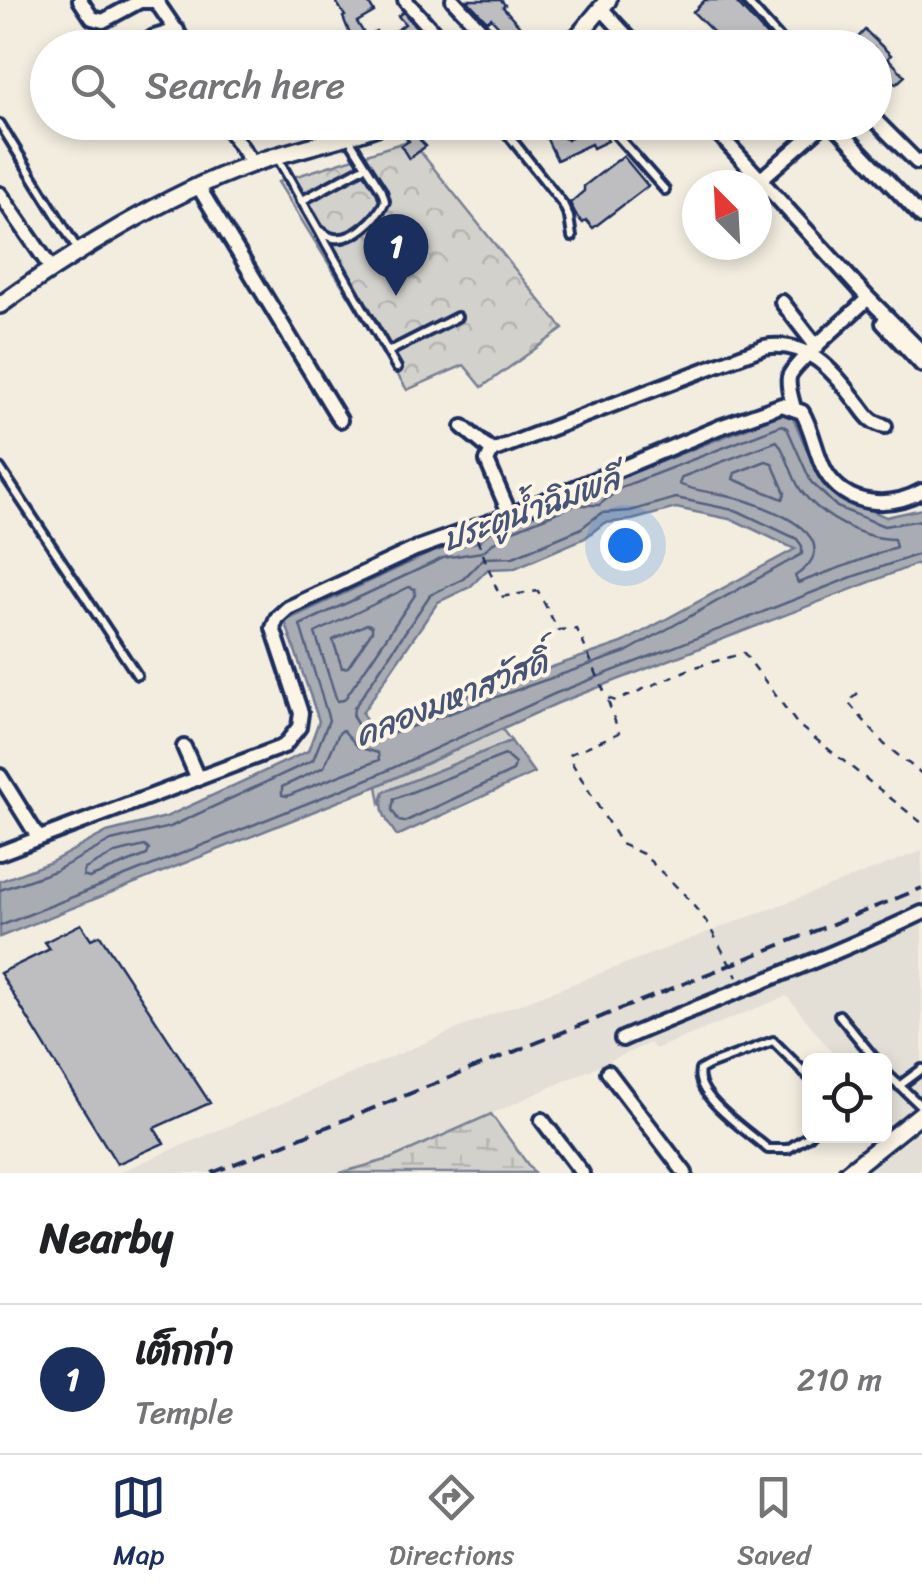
<!DOCTYPE html>
<html lang="en">
<head>
<meta charset="utf-8">
<style>
	body { margin:0; font-family:Sriracha,"Playpen Sans Thai",sans-serif; background:#f6f6f6; color:#202124 }
	.controls { position:absolute; right:30px; bottom:30px; display:grid; overflow:hidden; border-radius:15px; box-shadow:0 5px 15px #0003 }
	.controls button { width:90px; height:90px; display:grid; place-items:center; padding:0; border:0; border-bottom:2px solid #e0e0e0; background:#fff; color:#202124; font:50px sans-serif }
	.compass { position:absolute; left:682px; top:170px; width:90px; height:90px; border-radius:50%; background:#fff; box-shadow:0 5px 15px #0003; rotate:336deg }
	.you { position:absolute; left:625px; top:545px; width:35px; height:35px; margin:-25px; border:8px solid #fff; border-radius:50%; background:#1a73e8; box-shadow:0 0 0 15px #1a73e833 }
	.badge { display:grid; place-items:center; width:65px; height:65px; border-radius:50%; background:#1b2f5e; color:#fff; font-size:32px; font-weight:700 }
	.pin { position:absolute; translate:-50% -82px; filter:drop-shadow(0 2px 5px #0008) }
	.pin::after { content:''; position:absolute; top:52px; width:35px; height:30px; background:inherit; clip-path:polygon(0 0,100% 0,50% 100%) }
	.list { margin:0; padding:0; list-style:none }
	h2 { display:flex; justify-content:space-between; align-items:center; height:130px; margin:0; padding:0 40px; font-size:42px }
	h2 small { font-size:32px; font-weight:400; color:#757577 }
	.list li { display:grid; grid-template-columns:65px 1fr auto; gap:30px; align-items:center; box-sizing:border-box; height:150px; padding:0 40px; border-top:2px solid #e0e0e0 }
	.list b { display:block; font-size:38px; white-space:nowrap }
	.list p { margin:0; font-size:32px; white-space:nowrap; color:#757577 }
	.list em { font-size:32px; font-style:normal; color:#757577 }
	.icon { flex:none; width:55px; height:55px; fill:none; stroke:currentColor; stroke-width:2; stroke-linecap:round; stroke-linejoin:round }
	.map { position:relative; flex:none; width:922px; height:1173px; overflow:hidden }
	.search { position:absolute; background:#fff; box-shadow:0 5px 15px #0003; left:30px; right:30px; top:30px; height:110px; display:flex; align-items:center; gap:25px; box-sizing:border-box; padding:0 35px; border-radius:55px; color:#757577; font-size:38px }
	.sheet { height:280px; background:#fff }
	nav { display:flex; justify-content:space-around; align-items:center; box-sizing:border-box; height:140px; border-top:2px solid #e0e0e0; background:#fff; font-size:28px; color:#757577 }
	nav a { display:grid; justify-items:center; gap:5px }
	nav .on { color:#1b2f5e }
	.map>svg:first-child { display:block }
	.built { fill:#e3dfd6 }
	.grass { fill:#d3d1cc; stroke:#778095; stroke-width:2.5 }
	.wetland { fill:url(#wetland-marsh); stroke:#778095; stroke-width:2.5 }
	.park { fill:url(#park-crowns); stroke:#778095; stroke-width:2.5 }
	.water { fill:#a9acb3; stroke:#707a91; stroke-width:2.5; fill-rule:evenodd }
	.lines { fill:none; stroke-linecap:round; stroke-linejoin:round }
	.shore { stroke:#546180; stroke-width:2.5 }
	.building { fill:#bebec0; stroke:#1b2f5e; stroke-width:2.5 }
	.service-casing { stroke:#1b2f5e; stroke-width:14 }
	.minor-casing { stroke:#1b2f5e; stroke-width:20 }
	.tertiary-casing { stroke:#1b2f5e; stroke-width:22 }
	.path { stroke:#1b2f5e; stroke-width:2.5; stroke-dasharray:8 8; stroke-linecap:butt }
	.service { stroke:#fcf5e5; stroke-width:6 }
	.minor { stroke:#fcf5e5; stroke-width:12 }
	.tertiary { stroke:#fcf5e5; stroke-width:15 }
	.rail { stroke:#1b2f5e; stroke-width:4; stroke-dasharray:15 8; stroke-linecap:butt }
	.labels { text-anchor:middle; stroke-width:8; stroke-linejoin:round; paint-order:stroke }
	.water-label { font-size:32px; font-style:italic; fill:#465478; stroke:#fcf5e5 }
</style>
</head>
<body>
<div class="map">
<svg width="922" height="1173" viewBox="0 0 922 1173">
	<defs>
		<pattern id="wetland-marsh" width="20" height="14" patternUnits="userSpaceOnUse" patternTransform="scale(2.5)"><rect width="20" height="14" fill="#d3d1cc"/><path d="M1 5h8M5 5V1M11 12h8M15 12V8" fill="none" stroke="#b5b4b2"/></pattern>
		<pattern id="park-crowns" width="20" height="18" patternUnits="userSpaceOnUse" patternTransform="scale(2.5)"><rect width="20" height="18" fill="#d3d1cc"/><path d="M2 6a3 3 0 1 1 6 0M12 15a3 3 0 1 1 6 0" fill="none" stroke="#b5b4b2"/></pattern>
	</defs>
	<rect width="100%" height="100%" fill="#f3ede0"/>
	<filter id="ink" filterUnits="userSpaceOnUse"><feTurbulence type="fractalNoise" baseFrequency=".01" numOctaves="2"/><feDisplacementMap in="SourceGraphic" scale="20" xChannelSelector="R" yChannelSelector="G"/><feConvolveMatrix kernelMatrix="1 2 1 2 8 2 1 2 1" color-interpolation-filters="sRGB"/></filter>
	<g filter="url(#ink)">
		<path class="built" d="M922 851V1100L889 1126 885 1121 884 1060H838L787 996 655 1049 650 1043 390 1159 340 1173H117L493 1014Z
			M922 1129V1167L917 1173H865Z"/>
		<path class="grass" d="M502 729 511 741 385 792 380 803 377 786Z"/>
		<path class="wetland" d="M491 1114 534 1173H340L390 1159Z"/>
		<path class="park" d="M411 140 563 329 482 387 464 365 407 390 278 182Z"/>
		<path class="water" d="M790 411 819 477 843 499 886 517 922 509V562L558 703 377 786 0 937V881L51 862 107 832 166 817 308 751 319 721 285 621 441 548 478 542 500 524 573 495H596L616 479ZM676 508 734 520 795 549 622 643 371 729 362 713 438 602 470 587 488 569 515 568 585 538 604 523 632 520Z
			M511 741 534 773 397 836C387 821 378 811 384 792Z"/>
		<g class="lines">
			<path class="shore" d="M777 441C788 455 791 477 802 492 822 517 863 539 894 539L896 547 798 583 795 576C850 539 775 510 741 499 721 492 697 493 679 484L682 477Z
				M766 461 772 463 785 493 783 499 733 479 735 473Z
				M676 498 738 511 797 539 802 546V554L626 652 376 739 363 734 353 717 354 708 430 595 463 579 484 558 513 557 580 529 601 513 630 511Z
				M409 587 415 589V595L344 700 337 701 315 633Z
				M367 624 372 626V631L348 667 342 668 333 640Z
				M343 730 358 747 378 753 379 760 287 796 282 795V787L324 767 339 733Z
				M505 755 515 764 513 771 404 822 399 821 392 810 394 799Z
				M145 846 149 850 147 855 89 878 83 876 85 869 115 853Z
				M0 890 55 871 111 841 170 827 313 760 329 720 300 625 443 558 482 552 506 533 575 505H599L622 487 782 425 787 428 811 482 837 507 884 526 922 520
				M0 926 373 777 554 694 852 577 922 553"/>
		</g>
		<path class="building" d="M335 0H367L374 12 357 22 365 35 353 42 343 17 345 16Z
			M467 0H501L505 5 503 7 533 41 521 48 506 31 504 32 491 18 487 21Z
			M705 0H734L778 48H729L693 12Z
			M403 12 434 48H366L361 40 376 31 382 41 405 24 398 16Z
			M865 30 891 55 888 58 905 76 896 84 880 67 874 73V48H848Z
			M426 122H431L436 132 420 140 426 146 409 159 401 146 409 141 406 138 416 128Z
			M526 122H568L560 134 568 140 586 122H598L608 141 593 148 591 144 557 160 545 135 538 138Z
			M623 156 648 186 593 228 586 220 583 223 578 218 570 203 584 191V186Z
			M81 924 91 939 100 935 210 1103 154 1128 164 1143 117 1164 0 973 50 949 45 942Z"/>
		<g class="lines">
			<defs>
				<path id="service" d="M745 0 788 48
					M498 122 563 204 569 217 572 237
					M605 122 665 190
					M0 124 78 250
					M567 133 579 122
					M277 157 397 368
					M301 201 366 166
					M319 230C324 233 328 237 334 238 354 241 378 218 385 201L382 191 348 137
					M388 352 457 317
					M0 468 137 675
					M839 1015 876 1060
					M884 1071 922 1107
					M810 1078 773 1041 709 1065 700 1070C693 1096 749 1132 768 1149H788L810 1135
					M899 1086 922 1069"/>
				<path id="minor" d="M80 0 92 18 103 21 140 1H156L188 48
					M405 0 448 48
					M453 0 498 48
					M601 8 638 48
					M138 48 154 37 177 30
					M874 119 917 162 922 160
					M224 122 252 163
					M708 122 868 298 922 352
					M832 122 922 217
					M761 179 826 122
					M198 186 340 420
					M0 194 51 268
					M782 302 817 347
					M883 323 922 365
					M794 409C792 399 787 387 789 377 793 363 853 314 868 298
					M463 427 492 451
					M510 515 487 461 492 451 764 347C806 339 833 370 856 401 866 413 868 422 885 426
					M184 747 198 779
					M0 776 38 837
					M0 853 284 746 299 727 301 713 273 628 277 618 288 608 415 549 510 515 720 427 782 405 802 412C813 431 815 452 825 471 846 507 889 509 922 491
					M622 1039C721 996 824 960 922 913
					M608 1072 685 1173
					M542 1120 582 1173"/>
				<path id="tertiary" d="M560 48 578 36 608 0
					M0 305C72 253 166 195 249 165 295 148 344 140 390 122
					M847 1173 922 1113"/>
			</defs>
			<use href="#service" class="service-casing"/>
			<use href="#minor" class="minor-casing"/>
			<use href="#tertiary" class="tertiary-casing"/>
			<path class="path" d="M477 539 500 597 538 591 558 630 577 629 607 698 616 701 692 668 744 653 798 725 922 823
				M858 693 848 702 884 744 922 774
				M608 701 619 733 570 754 569 758 621 844 643 854 684 894 706 921 737 977"/>
			<use href="#service" class="service"/>
			<use href="#minor" class="minor"/>
			<use href="#tertiary" class="tertiary"/>
			<path class="rail" d="M212 1173 922 888"/>
		</g>
	</g>
	<g class="labels">
		<g class="water-label">
			<text transform="translate(531 509) rotate(-20)" y="11">ประตูน้ำฉิมพลี</text>
			<text transform="translate(451 698) rotate(-22)" y="11">คลองมหาสวัสดิ์</text>
		</g>
	</g>
</svg>
<div class="controls">
<button><svg class="icon" aria-label="locate" viewBox="0 0 24 24"><circle cx="12" cy="12" r="6"/><path d="M12 2v4M12 18v4M2 12h4M18 12h4"/></svg></button>
</div>
<svg class="compass" viewBox="-18 -18 36 36"><path d="M0-13l5 13h-10z" fill="#e53935"/><path d="M0 13l5-13h-10z" fill="#757577"/></svg>
<div class="you"></div>
<div class="pin badge" style="left:396px;top:296px">1</div>
<div class="search"><svg class="icon" aria-label="search" viewBox="0 0 24 24"><circle cx="10" cy="10" r="6"/><path d="M15 15l6 6"/></svg>Search here</div>
</div>
<section class="sheet">
<h2>Nearby<small></small></h2>
<ul class="list">
<li><span class="badge">1</span><div><b>เต็กก่า</b><p>Temple</p></div><em>210 m</em></li>
</ul>
</section>
<nav>
<a class="on"><svg class="icon" aria-label="map" viewBox="0 0 24 24"><path d="M3 6l6-2 6 2 6-2v14l-6 2-6-2-6 2zM9 4v14M15 6v14"/></svg>Map</a>
<a><svg class="icon" aria-label="directions" viewBox="0 0 24 24"><path d="M12 3l9 9-9 9-9-9zM9 14v-3h6M13 9l2 2-2 2"/></svg>Directions</a>
<a><svg class="icon" aria-label="saved" viewBox="0 0 24 24"><path d="M7 4h10v16l-5-4-5 4z"/></svg>Saved</a>
</nav>
</body>
</html>
